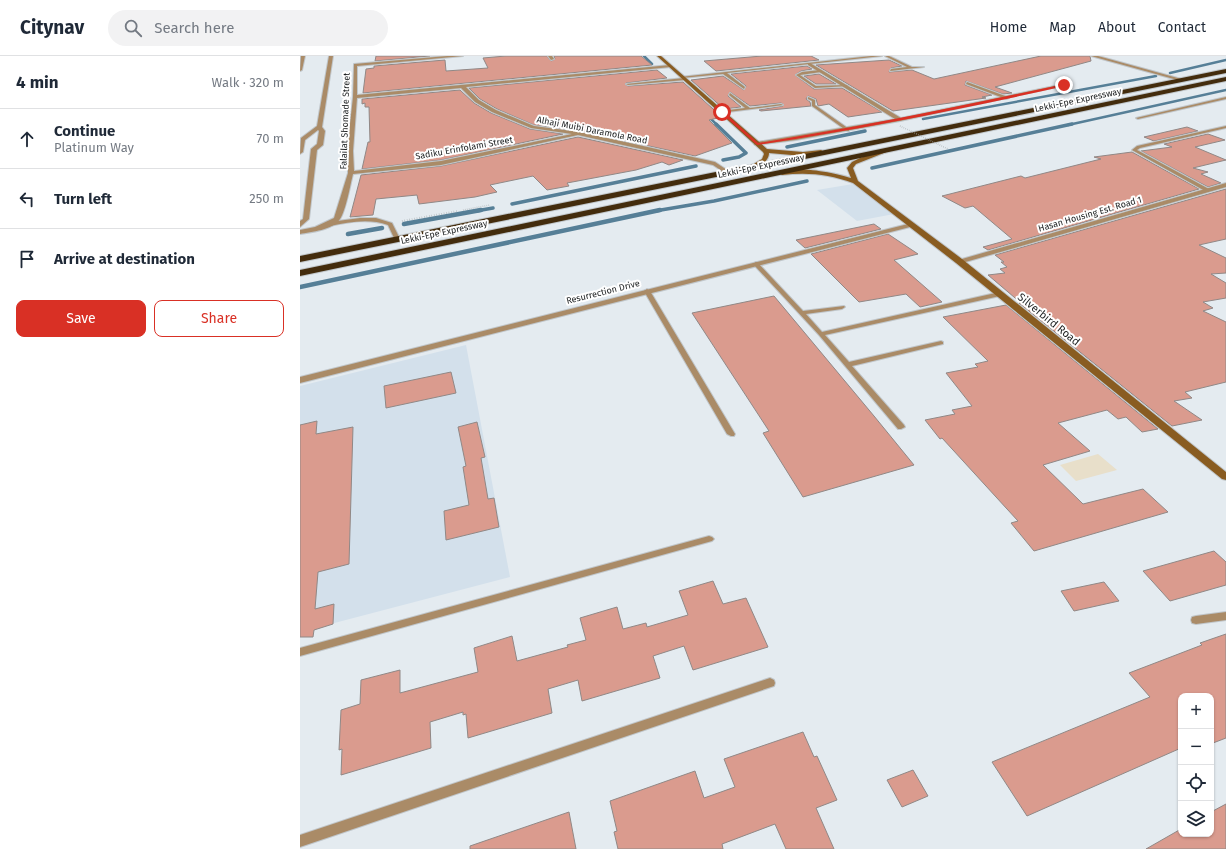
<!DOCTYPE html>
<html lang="en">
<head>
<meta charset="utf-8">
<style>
	body { margin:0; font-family:"Fira Sans",sans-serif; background:#f2f2f3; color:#1f2937 }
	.controls { position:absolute; right:12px; bottom:12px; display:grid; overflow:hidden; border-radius:8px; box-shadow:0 1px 3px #0004 }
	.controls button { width:36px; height:36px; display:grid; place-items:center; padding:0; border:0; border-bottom:1px solid #e0e1e3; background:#fff; color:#1f2937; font:20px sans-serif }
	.stop { position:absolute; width:12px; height:12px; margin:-9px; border:3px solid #d93025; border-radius:50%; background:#fff }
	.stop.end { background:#d93025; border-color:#fff; box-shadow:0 1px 4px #0008 }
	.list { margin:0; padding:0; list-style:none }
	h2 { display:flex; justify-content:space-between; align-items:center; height:52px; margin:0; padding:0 16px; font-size:17px }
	h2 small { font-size:13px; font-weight:400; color:#747a83 }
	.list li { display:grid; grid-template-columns:26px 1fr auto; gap:12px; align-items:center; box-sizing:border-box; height:60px; padding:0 16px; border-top:1px solid #e0e1e3 }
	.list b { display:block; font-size:15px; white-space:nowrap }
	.list p { margin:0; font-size:13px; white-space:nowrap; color:#747a83 }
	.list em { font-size:13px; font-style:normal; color:#747a83 }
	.actions { display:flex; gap:8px; padding:12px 16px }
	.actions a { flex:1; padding:9px 0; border:1px solid #d93025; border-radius:8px; text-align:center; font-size:14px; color:#d93025 }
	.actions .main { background:#d93025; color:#fff }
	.icon { flex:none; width:22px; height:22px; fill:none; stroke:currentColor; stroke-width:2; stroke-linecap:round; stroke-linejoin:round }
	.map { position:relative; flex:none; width:926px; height:793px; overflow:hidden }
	header { display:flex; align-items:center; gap:24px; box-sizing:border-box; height:56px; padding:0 20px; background:#fff; border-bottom:1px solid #e0e1e3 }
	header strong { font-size:19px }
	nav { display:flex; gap:22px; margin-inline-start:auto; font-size:14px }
	.search { width:280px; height:36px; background:#f2f2f3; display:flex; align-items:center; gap:10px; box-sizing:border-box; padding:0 14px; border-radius:22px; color:#747a83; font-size:15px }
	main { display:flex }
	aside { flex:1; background:#fff }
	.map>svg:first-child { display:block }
	.built { fill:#d3e0eb }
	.industrial { fill:#e8dfca }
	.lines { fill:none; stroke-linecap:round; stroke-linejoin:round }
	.stream-far2 { stroke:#567f97; stroke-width:2.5 }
	.stream-far1 { stroke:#567f97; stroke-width:3.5 }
	.stream { stroke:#567f97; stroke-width:4.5 }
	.building { fill:#da9b8e; stroke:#908886 }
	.lane-casing { stroke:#c0c6ca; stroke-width:2 }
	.street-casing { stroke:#c0c6ca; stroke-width:2 }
	.secondary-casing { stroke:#c0c6ca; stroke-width:2 }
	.highway-casing { stroke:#c0c6ca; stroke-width:2 }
	.path-far1 { stroke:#a7adb0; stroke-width:1.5; stroke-dasharray:0.5 1.5; stroke-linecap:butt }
	.path { stroke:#a7adb0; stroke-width:2; stroke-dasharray:0.5 2; stroke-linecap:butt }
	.lane { fill:#aa8b67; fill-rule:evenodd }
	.street { fill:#aa8b67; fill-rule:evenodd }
	.secondary { fill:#895c21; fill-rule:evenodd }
	.highway { fill:#432c0d; fill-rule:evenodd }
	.path-bridge { stroke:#a7adb0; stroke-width:1.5; stroke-dasharray:0.5 1.5; stroke-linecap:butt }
	.route { fill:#d93025 }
	.labels { text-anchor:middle; stroke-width:4; stroke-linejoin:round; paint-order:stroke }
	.far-street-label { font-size:9px; fill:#1b1e1f; stroke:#fff }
	.street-label { font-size:11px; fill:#1b1e1f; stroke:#fff }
</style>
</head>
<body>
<header>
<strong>Citynav</strong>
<div class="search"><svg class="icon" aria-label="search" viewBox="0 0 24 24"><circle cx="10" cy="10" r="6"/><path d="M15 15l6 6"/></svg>Search here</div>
<nav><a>Home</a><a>Map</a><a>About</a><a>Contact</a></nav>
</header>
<main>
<aside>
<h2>4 min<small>Walk · 320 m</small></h2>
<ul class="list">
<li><svg class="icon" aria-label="ahead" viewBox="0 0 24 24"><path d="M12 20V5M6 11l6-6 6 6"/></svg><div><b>Continue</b><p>Platinum Way</p></div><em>70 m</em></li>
<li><svg class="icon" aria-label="left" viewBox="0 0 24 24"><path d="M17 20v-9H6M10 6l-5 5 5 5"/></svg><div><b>Turn left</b></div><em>250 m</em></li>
<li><svg class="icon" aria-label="arrive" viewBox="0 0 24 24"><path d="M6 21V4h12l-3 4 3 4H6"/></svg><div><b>Arrive at destination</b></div></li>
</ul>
<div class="actions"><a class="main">Save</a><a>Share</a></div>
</aside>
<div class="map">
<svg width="926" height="793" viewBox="0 0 926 793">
	<rect width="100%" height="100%" fill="#e4ebf0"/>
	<path class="built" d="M553 128 594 158 557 165 517 134Z
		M166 289 210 521 0 576V330Z"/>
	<path class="industrial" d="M798 398 817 414 776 425 760 409Z"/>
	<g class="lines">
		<path class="stream-far2" d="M344 0 352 8
			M870 17 926 4
			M407 59 417 69
			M623 63 856 20
			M768 69 926 34"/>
		<path class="stream-far1" d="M416 68 446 97 439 101 423 104
			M487 91 565 75
			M572 112 772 68
			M212 148 396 110
			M176 155 193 152
			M355 155 414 145 507 125"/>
		<path class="stream" d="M104 168 181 154
			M48 178 82 172
			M0 231 360 154"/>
	</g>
	<path class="building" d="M76 0H130L75 5Z
		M206 0H247L251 5 255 3 254 0H341L352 9 63 37 66 13 74 12V10L145 4 146 15 188 12 183 2Z
		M462 0H511L519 4 416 15 404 5Z
		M741 0H790L791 5 695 31 712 37 703 38 666 25 665 29 692 39 682 41 686 42 593 55 516 9 589 4 602 10 591 12 589 16 612 14 634 23Z
		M507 10 512 13 501 15 495 19 514 33 542 32 582 56 548 61 529 48 518 50 516 43 508 40 506 43 510 46 511 50 461 55 459 54 483 50 484 49 481 47 450 50 430 36 428 40 441 51 424 53 391 24 423 20 444 34 446 30 431 18Z
		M357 14 367 22 326 27 325 28 328 30 383 26 422 61 409 64 432 87 395 100 280 75 234 69 197 53 180 43 169 32Z
		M519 18 536 28H516L504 20Z
		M160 34 174 47 191 57 230 73 263 78 141 104 62 113 68 86H70L69 51H65V47L62 48V43Z
		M887 71 898 75 854 85 844 81Z
		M908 78 925 84 895 91 926 104 893 112 908 116 901 118 921 127 908 131 841 95 872 91 864 88Z
		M278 81 383 104 369 109 362 106 336 114 267 127 269 130 247 134 233 120 190 129 197 136 175 141 119 148 117 139 76 143 73 159 50 161 61 119 141 110Z
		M832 96 899 133 688 194 683 191 712 183 673 150 665 152 642 140 721 120 725 122 801 103 794 101Z
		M926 133V183L899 189 926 202V217L911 218 926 227V242L903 246 913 252 903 255 926 266V326L885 336 892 342 874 345 902 364 872 370 719 247H721L688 219 705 217 700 213 707 211 701 206H704L695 199Z
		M574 168 581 173 505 192 496 184Z
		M588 178 618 198 594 204 642 246 620 251 606 238 559 246 511 198Z
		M474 240 574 360 614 409 503 441 463 377 469 375 392 257Z
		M706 249 858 373 842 376 826 361 818 363 807 354 758 367 790 395 743 409 783 448 843 433 868 456 734 495 711 467 718 465 642 382 640 383 625 364 655 358 652 354 672 350 646 317 678 311 675 308 688 305 643 261Z
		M151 316 156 337 86 352 84 330Z
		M17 365 16 378 53 371 49 508 18 516 15 553 34 548 33 568 14 574 13 581H0V369Z
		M177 366 185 401 181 402 188 443 194 442 199 471 146 484 144 455 169 449 163 411 166 410 158 371Z
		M914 495 926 506V529L870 545 843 515Z
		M413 525 423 548 446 542 468 591 393 614 384 590 353 600 360 622 282 645 278 624 248 633 252 657 168 682 166 658 163 659V656L130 666 131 692 41 719 42 693 39 694 41 654 60 648 61 624 100 614V637L178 616 174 592 212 580 217 605 268 591 267 589 286 584 280 562 317 551 323 573 346 567 347 571 388 559 379 535Z
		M804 526 819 545 774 555 761 535Z
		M926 578V682L913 687 911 686V640H881V692L727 760 692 706 850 641 829 617 902 589 900 587Z
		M503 676 514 701 517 700 537 744 516 752 534 793H486L475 768 422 788 423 793H318L314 776 317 775 310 745 395 715 404 742 435 731 424 703Z
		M613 714 628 740 602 751 587 724Z
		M926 748V793H846L881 773V778H911V756Z
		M269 756 276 793H170V790Z"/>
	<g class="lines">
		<defs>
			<path id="lane" d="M571 0H582L427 17 445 31 444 33 423 18 382 22 380 21Z
				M585 0H589L612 11H624L590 15 591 13 607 11Z
				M520 14 521 16 500 19 516 30 546 29 548 30 515 32 496 19 502 16Z
				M384 22 385 24 328 29 326 28Z
				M667 26 708 41 709 42 706 43 666 28Z
				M430 37 450 52 481 48 483 49 420 57 421 55 445 52 429 39Z
				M508 41 515 44V49L549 73V75H547L512 50V45L508 43Z
				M926 41V43L838 63 836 62Z
				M926 70V72L840 92 837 94 909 133V135H905L832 94 837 90Z
				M60 162H76L92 167 100 183 95 184 88 169C69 162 49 166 30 170L27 168 30 166Z
				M456 206 458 207 503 255 544 250 545 251 542 253 506 258 522 276 700 236 703 238 700 240 525 279 549 306 641 285 643 286V288L552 310 604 369 605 371 601 373H598L519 279 454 209 453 208Z
				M347 233 350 235 435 378 434 380H431L427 378 344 235Z
				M409 480 412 481 414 483 412 485 0 600V592Z
				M926 556V564L896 568 892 567 891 564 892 561 896 560Z
				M470 622 474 624 475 627 474 630 0 791V779Z"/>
			<path id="street" d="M1 0H5L2 14 0 15Z
				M29 0H33L22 71 25 75 23 89 17 94 9 163 0 171V165L3 163 11 93 17 88 19 75 18 74 5 84 3 96 0 98 1 82 17 70Z
				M147 0H163L57 10V39L370 9 371 11 166 31 179 44 196 54 234 70 280 76 415 106 430 116 425 117 413 109 278 79 141 109 53 118C50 130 46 154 40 163 33 174 11 176 0 178V174L15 171 34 162 48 117 47 95 53 41 54 8ZM161 32 175 46 192 56 231 72 272 78 141 105 54 115 53 95 57 42Z
				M248 0H252L254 3 251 4Z
				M791 0H798L885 24 881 25Z
				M508 7H510L601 62 764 28 766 29 600 65 496 84 455 89 454 88 457 86 595 63 508 9Z
				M926 127V131L662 207 655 205Z
				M612 167 614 168V170L0 327V321Z"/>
			<path id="secondary" d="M357 0H361L467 93 503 96 521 94 524 96 503 100 469 97C469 105 460 111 452 111V109L462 103 464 98 463 96Z
				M584 94 589 95 556 108 553 112 558 125 662 203 926 416V424L922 423 656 207 553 127C529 118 507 116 482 119L479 117C492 108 536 117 551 122L547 112 552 106 560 102Z"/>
			<path id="highway" d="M926 13V17L0 206V200Z
				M926 21V25L0 220V214Z"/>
		</defs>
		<use href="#lane" class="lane-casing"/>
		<use href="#street" class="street-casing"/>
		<use href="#secondary" class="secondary-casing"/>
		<use href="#highway" class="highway-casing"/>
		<path class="path-far1" d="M163 154 190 149"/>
		<path class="path" d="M102 165 158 155"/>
		<use href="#lane" class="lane"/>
		<use href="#street" class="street"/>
		<use href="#secondary" class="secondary"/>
		<use href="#highway" class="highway"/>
		<path class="path-bridge" d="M600 70 648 93"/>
	</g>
	<path class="route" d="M764 28 765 30C663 53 561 73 457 89L420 56 423 55 458 87C561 71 662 50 764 28Z"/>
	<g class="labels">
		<g class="far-street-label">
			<text transform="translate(778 44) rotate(-12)" y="3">Lekki-Epe Expressway</text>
			<text transform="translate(45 65) rotate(-88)" y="3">Falailat Shomade Street</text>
			<text transform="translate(292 74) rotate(11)" y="3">Alhaji Muibi Daramola Road</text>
			<text transform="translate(164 92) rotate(-10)" y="3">Sadiku Erinfolami Street</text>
			<text transform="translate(461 110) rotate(-12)" y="3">Lekki-Epe Expressway</text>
			<text transform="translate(790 158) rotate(-16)" y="3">Hasan Housing Est. Road 1</text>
			<text transform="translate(144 176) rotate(-12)" y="3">Lekki-Epe Expressway</text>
			<text transform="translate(303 236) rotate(-14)" y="3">Resurrection Drive</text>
		</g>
		<g class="street-label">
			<text transform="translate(749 263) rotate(39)" y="4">Silverbird Road</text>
		</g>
	</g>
</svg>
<div class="controls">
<button>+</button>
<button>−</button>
<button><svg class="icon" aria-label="locate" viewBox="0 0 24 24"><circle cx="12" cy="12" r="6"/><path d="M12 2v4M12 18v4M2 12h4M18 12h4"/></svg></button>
<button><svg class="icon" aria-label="layers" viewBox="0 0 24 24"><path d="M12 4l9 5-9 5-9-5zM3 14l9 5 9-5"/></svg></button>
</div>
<div class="stop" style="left:422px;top:56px"></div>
<div class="stop end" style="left:764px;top:29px"></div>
</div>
</main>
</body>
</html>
